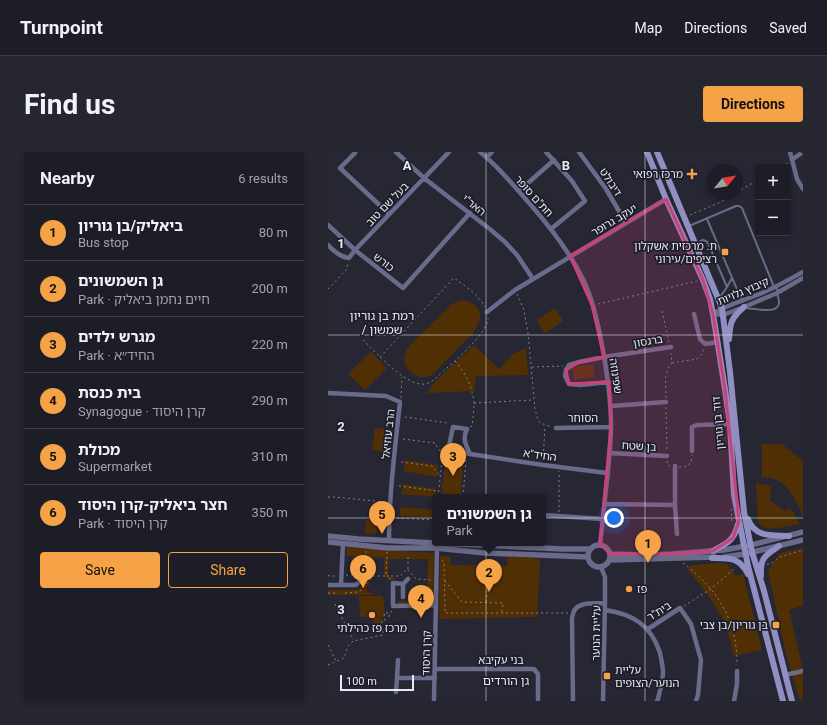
<!DOCTYPE html>
<html lang="en">
<head>
<meta charset="utf-8">
<style>
	body { margin:0; font-family:Roboto,"Noto Sans Hebrew",sans-serif; background:#25262f; color:#f1f3f6 }
	.controls { position:absolute; right:12px; top:12px; display:grid; overflow:hidden; border-radius:4px; box-shadow:0 2px 6px #0003 }
	.controls button { width:36px; height:36px; display:grid; place-items:center; padding:0; border:0; border-bottom:1px solid #3b3b44; background:#1d1d27; color:#f1f3f6; font:20px sans-serif }
	.compass { position:absolute; left:379px; top:12px; width:36px; height:36px; border-radius:50%; background:#1d1d27; box-shadow:0 2px 6px #0003; rotate:60deg }
	.scale { position:absolute; left:12px; bottom:10px; width:74px; box-sizing:border-box; padding-left:4px; border:2px solid #e8e9f2; border-top:0; font-size:11px; line-height:14px; white-space:nowrap; color:#e8e9f2; -webkit-text-stroke:3px #1e1e2a; paint-order:stroke }
	.you { position:absolute; left:286px; top:366px; width:14px; height:14px; margin:-10px; border:3px solid #fff; border-radius:50%; background:#1a73e8; box-shadow:0 0 0 6px #1a73e833 }
	.badge { display:grid; place-items:center; width:26px; height:26px; border-radius:50%; background:#f6a246; color:#111; font-size:13px; font-weight:700 }
	.pin { position:absolute; translate:-50% -33px; filter:drop-shadow(0 1px 2px #0008) }
	.pin::after { content:''; position:absolute; top:21px; width:14px; height:12px; background:inherit; clip-path:polygon(0 0,100% 0,50% 100%) }
	.popup { position:absolute; left:104px; top:342px; width:114px; height:52px; box-sizing:border-box; display:grid; place-content:center; border-radius:4px; background:#1d1d27; filter:drop-shadow(0 1px 3px #0005); font-size:13px; white-space:nowrap; color:#a0a2a7 }
	.popup b { font-size:15px; color:#f1f3f6 }
	.popup::after { content:''; position:absolute; left:50%; top:100%; margin-left:-8px; border:8px solid transparent; border-top-color:#1d1d27 }
	.list { margin:0; padding:0; list-style:none }
	h2 { display:flex; justify-content:space-between; align-items:center; height:52px; margin:0; padding:0 16px; font-size:17px }
	h2 small { font-size:13px; font-weight:400; color:#a0a2a7 }
	.list li { display:grid; grid-template-columns:26px 1fr auto; gap:12px; align-items:center; box-sizing:border-box; height:56px; padding:0 16px; border-top:1px solid #3b3b44 }
	.list b { display:block; font-size:15px; white-space:nowrap }
	.list p { margin:0; font-size:13px; white-space:nowrap; color:#a0a2a7 }
	.list em { font-size:13px; font-style:normal; color:#a0a2a7 }
	.actions { display:flex; gap:8px; padding:12px 16px }
	.actions a { flex:1; padding:9px 0; border:1px solid #f6a246; border-radius:4px; text-align:center; font-size:14px; color:#f6a246 }
	.actions .main { background:#f6a246; color:#111 }
	.map { position:relative; flex:none; width:475px; height:549px; overflow:hidden; border-radius:4px }
	header { display:flex; align-items:center; gap:24px; box-sizing:border-box; height:56px; padding:0 20px; background:#1d1d27; border-bottom:1px solid #3b3b44 }
	header strong { font-size:19px }
	nav { display:flex; gap:22px; margin-inline-start:auto; font-size:14px }
	.intro { display:flex; align-items:center; justify-content:space-between; box-sizing:border-box; height:96px; padding:0 24px }
	h1 { margin:0; font-size:28px }
	.button { padding:10px 18px; border-radius:4px; background:#f6a246; color:#111; font-size:14px; font-weight:700 }
	main { display:flex; gap:24px; padding:0 24px }
	aside { flex:1; background:#1d1d27; border-radius:4px; box-shadow:0 2px 6px #0003 }
	.map>svg:first-child { display:block }
	.green { fill:#512f05 }
	.lines { fill:none; stroke-linecap:round; stroke-linejoin:round }
	.path { stroke:#81818c; stroke-width:1; stroke-dasharray:2 3; stroke-linecap:butt }
	.service { stroke:#6a6a8b; stroke-width:2 }
	.minor { stroke:#6a6a8b; stroke-width:4.5 }
	.tertiary { stroke:#6a6a8b; stroke-width:5.5 }
	.secondary { stroke:#8f8fc3; stroke-width:6 }
	.marked { fill:#ca4279; fill-opacity:0.2; stroke:#ca4279; stroke-width:3; stroke-linejoin:round }
	.grid { fill:none; stroke:#e8e9f2; stroke-width:1; stroke-opacity:0.55 }
	.poi-dot { fill:#f6a246; stroke:#1e1e2a; stroke-width:1.5 }
	.labels { text-anchor:middle; stroke-width:3.5; stroke-linejoin:round; paint-order:stroke }
	.poi-label { font-size:11px; fill:#e8e9f2; stroke:#1e1e2a; text-anchor:end }
	.street-label { font-size:11px; fill:#e8e9f2; stroke:#1e1e2a }
	.neighbourhood-label { font-size:12px; fill:#e8e9f2; stroke:#1e1e2a }
	.grid-label { font-size:13px; text-anchor:middle; font-weight:bold; fill:#e8e9f2; stroke:#1e1e2a; stroke-width:3.5; stroke-linejoin:round; paint-order:stroke }
</style>
</head>
<body>
<header>
<strong>Turnpoint</strong>
<nav><a>Map</a><a>Directions</a><a>Saved</a></nav>
</header>
<div class="intro"><h1>Find us</h1><a class="button">Directions</a></div>
<main>
<aside>
<h2>Nearby<small>6 results</small></h2>
<ul class="list">
<li><span class="badge">1</span><div><b>ביאליק/בן גוריון</b><p>Bus stop</p></div><em>80 m</em></li>
<li><span class="badge">2</span><div><b>גן השמשונים</b><p>Park · חיים נחמן ביאליק</p></div><em>200 m</em></li>
<li><span class="badge">3</span><div><b>מגרש ילדים</b><p>Park · החיד״א</p></div><em>220 m</em></li>
<li><span class="badge">4</span><div><b>בית כנסת</b><p>Synagogue · קרן היסוד</p></div><em>290 m</em></li>
<li><span class="badge">5</span><div><b>מכולת</b><p>Supermarket</p></div><em>310 m</em></li>
<li><span class="badge">6</span><div><b>חצר ביאליק-קרן היסוד</b><p>Park · קרן היסוד</p></div><em>350 m</em></li>
</ul>
<div class="actions"><a class="main">Save</a><a>Share</a></div>
</aside>
<div class="map">
<svg width="475" height="549" viewBox="0 0 475 549">
	<rect width="100%" height="100%" fill="#272734"/>
	<path class="green" d="M134 148C155 152 156 165 145 181L105 222C101 224 97 226 93 225 85 224 77 216 76 208 76 203 79 197 82 193L124 152Z
		M227 156 235 169 217 181 208 168Z
		M146 193 171 217 185 202 198 196 200 223 148 224 146 239 99 241 107 230Z
		M43 200 59 216 37 238 20 222Z
		M265 212 267 225 246 228 244 215Z
		M47 276 61 277 58 300 44 298Z
		M434 292H454L475 309V366C469 348 456 322 434 326Z
		M118 302 135 305 133 345H113Z
		M76 308 110 313 109 325 76 319Z
		M428 331 443 334 442 349 457 359 462 356 472 372 444 377 435 375 430 370Z
		M75 332 108 337 107 345 73 342Z
		M73 355 105 358V365L71 364Z
		M38 368H50L48 382 37 381Z
		M19 395C48 397 77 400 106 401L105 451 70 452V449L99 448 100 407H61L60 425H67L66 428H59V425H56V406L19 404Z
		M475 396V453L461 458 475 518V549H472L459 506 440 419 452 401Z
		M112 404H122V413L179 414 180 405 183 404 212 407 209 465 111 467Z
		M391 411 399 412 408 424 415 422 434 498 406 504 397 470 380 443 359 417 364 413Z
		M39 428 43 432 41 434H39V440L45 441 44 443H0V438H30Z
		M31 444H55L57 465H53L54 479H48V477L45 476 46 465H32Z"/>
	<g class="lines">
		<path class="path" d="M454 15 460 11
			M409 40 430 28
			M362 63 393 50 406 42
			M0 137 19 117 20 110
			M189 142 196 158 200 181 207 257 210 269 217 273 224 275
			M270 152 370 129
			M334 159 341 190
			M35 188C48 200 78 235 97 232 102 231 106 228 110 224 122 213 160 182 160 166
			M52 205 126 126C137 134 150 142 157 155
			M127 209C138 222 144 234 146 251 146 258 145 266 144 274L142 275
			M344 211 369 207 374 202 376 196
			M204 215 235 214
			M73 246 74 225
			M338 246C338 234 335 220 344 211L343 201
			M146 251 205 248
			M338 255 339 300
			M77 265 120 271
			M75 287 107 291 111 298 115 299
			M215 309 217 274
			M339 309 340 313 342 314
			M73 310 104 314 112 324
			M351 315H356L363 311 364 303
			M71 334 110 339
			M0 345H7L57 350
			M110 345 115 299 121 300
			M135 345 138 307
			M403 357 404 371
			M231 360V319
			M69 366 107 368
			M38 399 37 412 46 423
			M59 400 58 424H62V427
			M114 408 116 410 117 461H240
			M355 411C384 433 403 458 408 495 409 501 409 507 409 513
			M439 412H443L452 405 475 398
			M150 415C149 423 152 425 160 425
			M80 417V402
			M0 423 1 424H9
			M18 423H24L37 412
			M63 424H72L79 417 88 427 104 428
			M117 429 134 450 175 451 174 460
			M0 441H7
			M17 441 31 440 46 424H57
			M158 450 160 425C165 423 165 420 165 415
			M7 452 25 488
			M356 454 383 437 408 415
			M61 465 62 461 64 459
			M0 493 8 509
			M0 513 16 506 20 494 25 489 55 483 54 468H57L56 461H62"/>
		<path class="service" d="M379 67 411 142 413 146 415 147
			M361 74 408 54H411L414 56 446 135 451 139
			M369 91 375 88 378 89 380 91 399 135
			M392 145 399 135 404 126
			M417 156C430 157 459 165 449 142"/>
		<path class="minor" d="M68 0 96 26 163 78 177 90 189 103 205 127
			M152 0C170 14 187 35 202 52 223 76 242 100 256 129 265 149 270 171 274 193 279 220 283 247 283 274 283 290 281 305 280 320 277 344 275 368 272 392
			M218 0 244 29 257 49 223 77
			M251 0 278 37 298 71
			M462 0 469 27 475 37
			M27 1 12 16 61 62
			M159 5 164 0
			M465 7 475 0
			M191 39 226 8
			M0 73 27 98 75 136 142 61
			M0 93C6 99 12 105 21 106L27 98 121 0
			M159 160 187 138 338 47
			M366 162 372 187 377 192 390 190
			M385 162C398 153 415 149 429 143 445 137 460 128 475 120
			M385 162 395 163 416 155 449 141 475 126
			M281 230 252 233 241 232 237 224 238 218 241 213 251 210 276 205 343 195
			M0 241 58 244 72 250C67 296 61 343 61 389
			M283 254 338 250
			M228 276 283 275
			M364 299V275L369 273 402 272
			M281 301 339 304
			M142 302C138 293 134 287 139 277L125 275 121 294 126 299 142 302 215 313 279 321
			M347 314V353L349 382
			M277 352 347 353
			M215 363 275 367
			M15 391 13 433H28L38 422
			M273 415 277 425V451L275 549
			M80 427 75 432 65 431V454L108 453
			M0 433H13
			M75 445V432
			M277 458C305 462 323 473 332 501 333 507 335 514 335 520 335 529 332 538 330 547L329 549
			M320 477 352 456 363 472 373 508 370 543 368 549
			M70 508 69 526H107
			M107 517H206L210 522V549
			M457 523 475 519
			M68 540 69 526
			M106 549 109 396
			M245 549 244 466C245 463 245 461 246 459 251 449 268 452 277 451
			M406 549 409 532V519"/>
		<path class="tertiary" d="M0 384 30 387 107 391
			M0 390 60 396H107L158 401 260 405
			M107 391 235 397H262
			M260 404a11 11 0 1 1 22 0a11 11 0 1 1-22 0Z
			M283 402 320 403 344 402 396 398 423 393 475 380
			M396 405 417 402 475 388
			M282 408 387 405"/>
		<path class="secondary" d="M319 0 338 47 375 128 382 147 385 162 397 237 402 272 406 343 420 414 455 549
			M329 0 394 156 402 220 416 360 424 400 436 439 464 549
			M401 187C402 171 403 166 416 155
			M420 367C427 386 444 383 461 384
			M385 399C399 391 406 389 410 372
			M384 406C402 406 411 405 420 422
			M433 424C432 405 437 404 451 394"/>
	</g>
	<path class="marked" d="M338 47 375 128 385 162 397 237 411 369 405 386 385 399 344 402H283L272 392 283 275 281 230 241 232 238 218 251 210 276 205 264 153 242 104Z"/>
	<path class="grid" d="M158 0V549M317 0V549M0 183H475M0 366H475"/>
	<g class="poi-dot">
		<path d="M362 16h4v4h4v4h-4v4h-4v-4h-4v-4h4z"/>
		<rect x="393" y="96" width="8" height="8" rx="2"/>
		<circle cx="301" cy="437" r="4"/>
		<circle cx="44" cy="463" r="4"/>
		<rect x="444" y="469" width="8" height="8" rx="2"/>
		<rect x="275" y="520" width="8" height="8" rx="2"/>
	</g>
	<g class="labels">
		<g class="poi-label">
			<text x="355" y="26">מרכז רפואי</text>
			<text x="389" y="98">ת. מרכזית אשקלון<tspan x="389" dy="13">רציפים/עירוני</tspan></text>
			<text x="309" y="441" text-anchor="start">פז</text>
			<text x="440" y="477">בן גוריון/בן צבי</text>
			<text x="44" y="480" text-anchor="middle">מרכז פז כהילתי</text>
			<text x="287" y="522" text-anchor="start">עליית<tspan x="287" dy="13">הנוער/הצופים</tspan></text>
		</g>
		<g class="street-label">
			<text transform="translate(283 30) rotate(57)" y="4">דיבולט</text>
			<text transform="translate(206 44) rotate(48)" y="4">חת"ם סופר</text>
			<text transform="translate(59 52) rotate(-46)" y="4">בעל שם טוב</text>
			<text transform="translate(146 53) rotate(38)" y="4">האר"י</text>
			<text transform="translate(286 68) rotate(-31)" y="4">יעקב גרופר</text>
			<text transform="translate(56 110) rotate(38)" y="4">כורש</text>
			<text transform="translate(415 139) rotate(-23)" y="4">קיבוץ גלויות</text>
			<text transform="translate(320 189) rotate(-9)" y="4">ברגסון</text>
			<text transform="translate(288 224) rotate(82)" y="4">שפינוזה</text>
			<text x="255" y="270">הסוחר</text>
			<text transform="translate(390 271) rotate(-95)" y="4">דוד בן גוריון</text>
			<text transform="translate(60 282) rotate(-84)" y="4">הרב עוזיאל</text>
			<text transform="translate(311 294) rotate(3)" y="4">בן שטח</text>
			<text transform="translate(212 303) rotate(8)" y="4">החיד"א</text>
			<text transform="translate(331 459) rotate(-32)" y="4">בית"ר</text>
			<text transform="translate(268 481) rotate(-89)" y="4">עליית הנוער</text>
			<text transform="translate(98 501) rotate(-89)" y="4">קרן היסוד</text>
			<text x="173" y="512">בני עקיבא</text>
		</g>
		<g class="neighbourhood-label">
			<text x="54" y="168">רמת בן גוריון<tspan x="54" dy="14">/ שמשון</tspan></text>
			<text x="178" y="533">גן הורדים</text>
		</g>
	</g>
	<g class="grid-label">
		<text x="79" y="18">A</text>
		<text x="238" y="18">B</text>
		<text x="13" y="96">1</text>
		<text x="13" y="279">2</text>
		<text x="13" y="462">3</text>
	</g>
</svg>
<div class="controls">
<button>+</button>
<button>−</button>
</div>
<svg class="compass" viewBox="-18 -18 36 36"><path d="M0-13l5 13h-10z" fill="#e53935"/><path d="M0 13l5-13h-10z" fill="#a0a2a7"/></svg>
<div class="scale">100 m</div>
<div class="you"></div>
<div class="pin badge" style="left:320px;top:411px">1</div>
<div class="pin badge" style="left:161px;top:440px">2</div>
<div class="popup"><b>גן השמשונים</b>Park</div>
<div class="pin badge" style="left:125px;top:324px">3</div>
<div class="pin badge" style="left:93px;top:466px">4</div>
<div class="pin badge" style="left:54px;top:382px">5</div>
<div class="pin badge" style="left:35px;top:436px">6</div>
</div>
</main>
</body>
</html>
